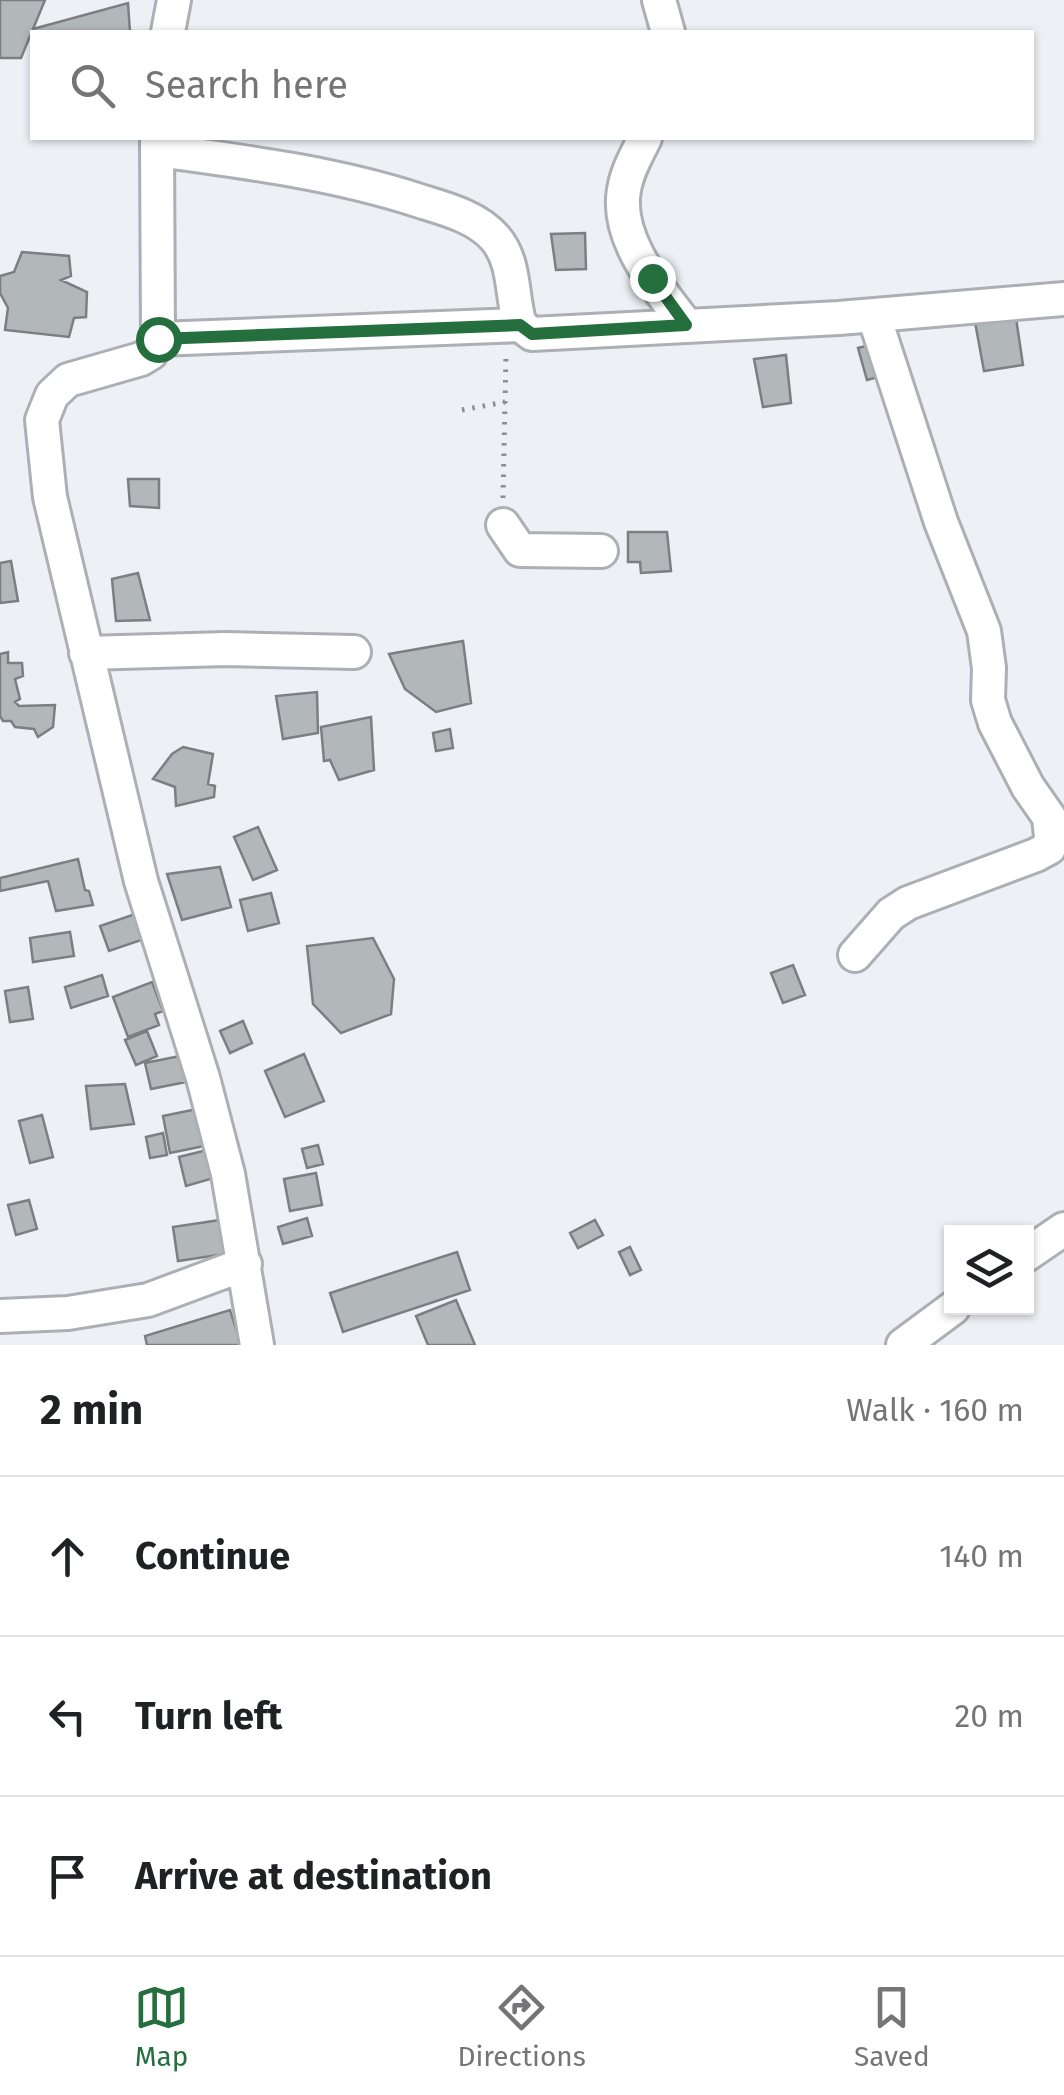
<!DOCTYPE html>
<html lang="en">
<head>
<meta charset="utf-8">
<style>
	body { margin:0; font-family:"Fira Sans",sans-serif; background:#f6f6f6; color:#202124 }
	.controls { position:absolute; right:30px; bottom:30px; display:grid; overflow:hidden; border-radius:0px; box-shadow:0 2px 8px #0004 }
	.controls button { width:90px; height:90px; display:grid; place-items:center; padding:0; border:0; border-bottom:2px solid #e0e0e0; background:#fff; color:#202124; font:50px sans-serif }
	.stop { position:absolute; width:30px; height:30px; margin:-22px; border:8px solid #246f3d; border-radius:50%; background:#fff }
	.stop.end { background:#246f3d; border-color:#fff; box-shadow:0 2px 10px #0008 }
	.list { margin:0; padding:0; list-style:none }
	h2 { display:flex; justify-content:space-between; align-items:center; height:130px; margin:0; padding:0 40px; font-size:42px }
	h2 small { font-size:32px; font-weight:400; color:#757577 }
	.list li { display:grid; grid-template-columns:65px 1fr auto; gap:30px; align-items:center; box-sizing:border-box; height:160px; padding:0 40px; border-top:2px solid #e0e0e0 }
	.list b { display:block; font-size:38px; white-space:nowrap }
	.list em { font-size:32px; font-style:normal; color:#757577 }
	.icon { flex:none; width:55px; height:55px; fill:none; stroke:currentColor; stroke-width:2; stroke-linecap:round; stroke-linejoin:round }
	.map { position:relative; flex:none; width:1064px; height:1345px; overflow:hidden }
	.search { position:absolute; background:#fff; box-shadow:0 2px 8px #0004; left:30px; right:30px; top:30px; height:110px; display:flex; align-items:center; gap:25px; box-sizing:border-box; padding:0 35px; border-radius:0px; color:#757577; font-size:38px }
	.sheet { height:610px; background:#fff }
	nav { display:flex; justify-content:space-around; align-items:center; box-sizing:border-box; height:140px; border-top:2px solid #e0e0e0; background:#fff; font-size:28px; color:#757577 }
	nav a { display:grid; justify-items:center; gap:5px }
	nav .on { color:#246f3d }
	.map>svg:first-child { display:block }
	.building { fill:#b2b7b9; stroke:#7b7f81; stroke-width:2.5 }
	.lines { fill:none; stroke-linecap:round; stroke-linejoin:round }
	.minor-casing { stroke:#acafb3; stroke-width:38 }
	.path { stroke:#8c8e90; stroke-width:5; stroke-dasharray:2.5 8; stroke-linecap:butt }
	.minor { stroke:#fff; stroke-width:32 }
	.route { stroke:#246f3d; stroke-width:12 }
</style>
</head>
<body>
<div class="map">
<svg width="1064" height="1345" viewBox="0 0 1064 1345">
	<rect width="100%" height="100%" fill="#edf0f4"/>
	<path class="building" d="M0 0H45L21 58H0Z
		M128 3 130 32H33V29Z
		M585 233 586 269 556 270 551 234Z
		M22 252 69 256 71 276 61 280 87 292 86 317 74 318 69 337 5 330 8 308 0 293V276L14 272Z
		M1016 318 1023 365 984 371 975 322Z
		M878 343 891 374 867 380 858 348Z
		M786 355 791 403 763 407 754 359Z
		M128 479H159V508L130 506Z
		M628 532H667L671 571 641 573 640 562H628Z
		M11 561 18 601 0 603V563Z
		M138 573 150 620 116 621 112 579Z
		M463 641 471 703 436 712 405 689 389 654Z
		M8 652V663H22L23 676 15 679 20 699 15 702 19 706 55 705 53 727 38 737 34 729 15 727 11 721H3L0 716V654Z
		M317 692 318 733 283 739 276 696Z
		M371 717 374 770 339 780 330 760 324 761 321 727Z
		M450 729 453 748 436 751 433 733Z
		M183 747 213 754 208 784 215 786 214 797 176 806 175 787 153 779 172 754Z
		M258 827 277 870 253 880 234 837Z
		M78 859 85 890 89 891 93 905 56 911 48 881 0 891V878Z
		M220 867 231 907 182 920 167 874Z
		M271 893 279 923 248 931 240 900Z
		M141 912 150 937 109 951 100 926Z
		M70 932 74 956 33 962 30 938Z
		M373 938 394 979 391 1014 341 1033 313 1004 307 946Z
		M793 965 805 995 783 1003 771 973Z
		M102 975 108 996 71 1008 65 987Z
		M152 982 163 1011 155 1014 159 1025 128 1037 113 997Z
		M28 987 33 1019 10 1022 5 991Z
		M243 1021 252 1043 230 1053 220 1031Z
		M147 1031 157 1056 136 1065 125 1040Z
		M304 1054 324 1101 285 1117 265 1071Z
		M180 1056 186 1082 151 1089 145 1063Z
		M125 1084 134 1124 91 1129 86 1086Z
		M197 1109 204 1146 170 1153 163 1116Z
		M42 1115 53 1157 30 1163 19 1121Z
		M163 1133 167 1155 150 1158 146 1137Z
		M318 1145 323 1164 307 1168 302 1149Z
		M207 1150 214 1178 186 1186 179 1157Z
		M316 1173 322 1205 290 1211 284 1179Z
		M29 1200 37 1229 16 1235 8 1205Z
		M307 1218 312 1236 283 1244 278 1227Z
		M220 1220 225 1254 178 1261 173 1227Z
		M595 1220 603 1235 578 1248 570 1233Z
		M630 1247 641 1270 630 1275 619 1252Z
		M457 1252 470 1290 343 1332 330 1293Z
		M456 1300 475 1345H428L416 1316Z
		M230 1310 241 1345H147L145 1336Z"/>
	<g class="lines">
		<defs>
			<path id="minor" d="M659 0 668 32
				M168 32 174 0
				M157 138 158 339 151 353 141 359 68 380 52 395 42 420 50 497 141 881 203 1078 228 1174 257 1345
				M645 138C637 154 627 171 624 190 615 239 659 289 686 325
				M157 150C247 162 334 173 420 201 446 209 477 217 495 238 516 262 511 296 520 325
				M158 339 520 325 532 334 839 318 1064 299
				M503 525 520 550 601 551
				M86 653 226 649 354 652
				M855 955 891 914 908 903 1036 855 1049 848 1051 837 1049 817 1028 787 995 723 988 700 989 668 984 631 941 522 874 316
				M1026 1255 1064 1229
				M0 1316 68 1313 148 1300 245 1264
				M903 1345 953 1308"/>
		</defs>
		<use href="#minor" class="minor-casing"/>
		<path class="path" d="M462 410 505 402
			M503 498 506 354"/>
		<use href="#minor" class="minor"/>
	</g>
	<g class="lines">
		<path class="route" d="M158 339 520 325 532 334 686 325 652 278"/>
	</g>
</svg>
<div class="controls">
<button><svg class="icon" aria-label="layers" viewBox="0 0 24 24"><path d="M12 4l9 5-9 5-9-5zM3 14l9 5 9-5"/></svg></button>
</div>
<div class="stop" style="left:158px;top:339px"></div>
<div class="stop end" style="left:652px;top:278px"></div>
<div class="search"><svg class="icon" aria-label="search" viewBox="0 0 24 24"><circle cx="10" cy="10" r="6"/><path d="M15 15l6 6"/></svg>Search here</div>
</div>
<section class="sheet">
<h2>2 min<small>Walk · 160 m</small></h2>
<ul class="list">
<li><svg class="icon" aria-label="ahead" viewBox="0 0 24 24"><path d="M12 20V5M6 11l6-6 6 6"/></svg><div><b>Continue</b></div><em>140 m</em></li>
<li><svg class="icon" aria-label="left" viewBox="0 0 24 24"><path d="M17 20v-9H6M10 6l-5 5 5 5"/></svg><div><b>Turn left</b></div><em>20 m</em></li>
<li><svg class="icon" aria-label="arrive" viewBox="0 0 24 24"><path d="M6 21V4h12l-3 4 3 4H6"/></svg><div><b>Arrive at destination</b></div></li>
</ul>
</section>
<nav>
<a class="on"><svg class="icon" aria-label="map" viewBox="0 0 24 24"><path d="M3 6l6-2 6 2 6-2v14l-6 2-6-2-6 2zM9 4v14M15 6v14"/></svg>Map</a>
<a><svg class="icon" aria-label="directions" viewBox="0 0 24 24"><path d="M12 3l9 9-9 9-9-9zM9 14v-3h6M13 9l2 2-2 2"/></svg>Directions</a>
<a><svg class="icon" aria-label="saved" viewBox="0 0 24 24"><path d="M7 4h10v16l-5-4-5 4z"/></svg>Saved</a>
</nav>
</body>
</html>
